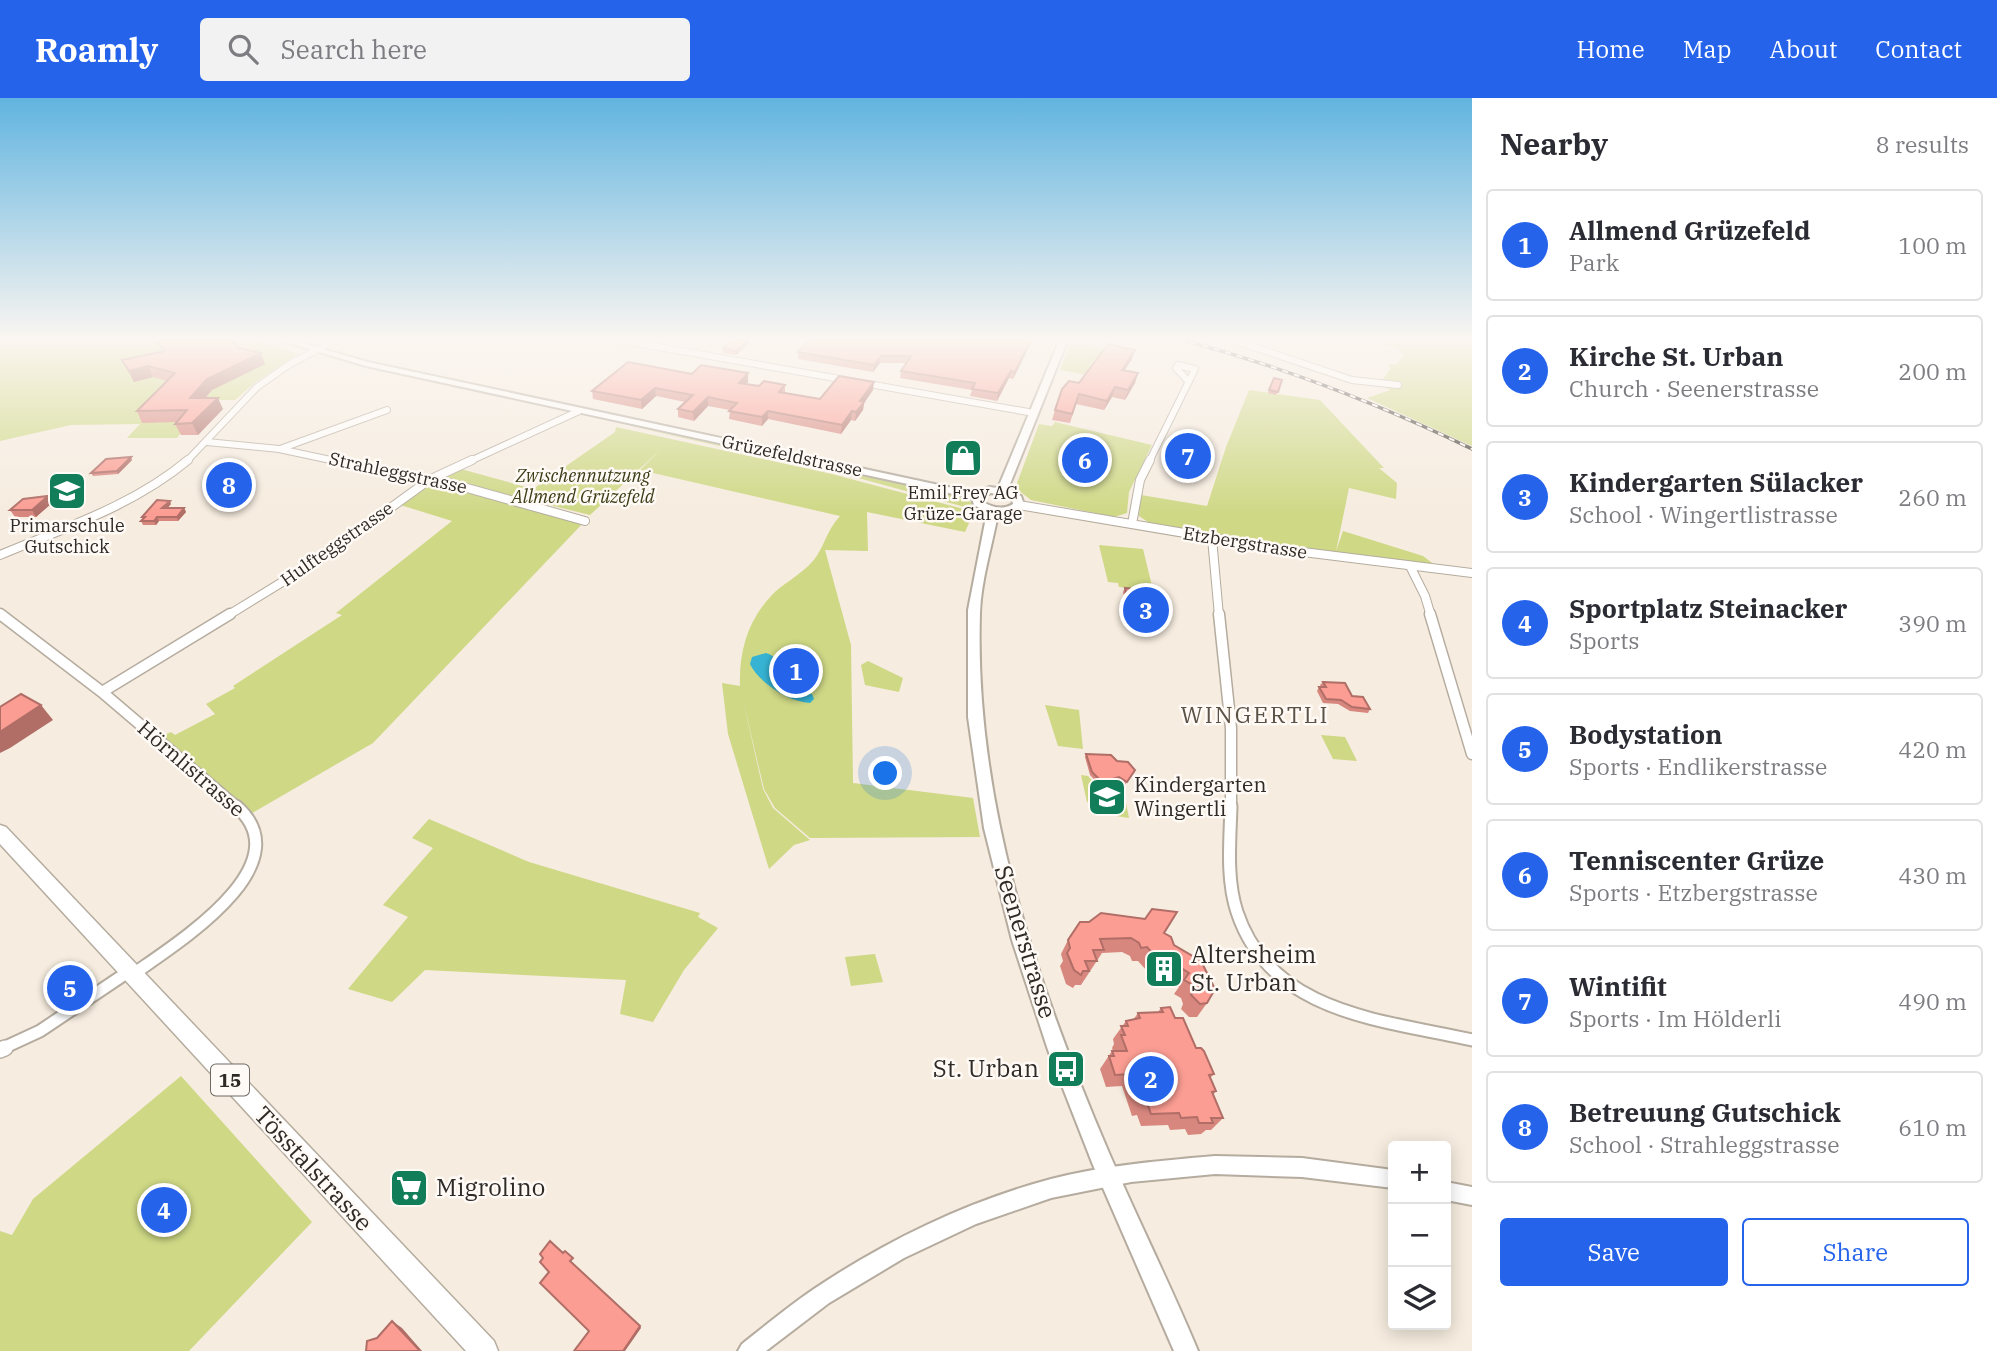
<!DOCTYPE html>
<html lang="en">
<head>
<meta charset="utf-8">
<style>
	body { margin:0; font-family:"IBM Plex Serif",serif; background:#f2f2f3; color:#2b2b33 }
	.controls { position:absolute; right:21px; bottom:21px; display:grid; overflow:hidden; border-radius:7px; box-shadow:0 4px 18px #0003 }
	.controls button { width:63px; height:63px; display:grid; place-items:center; padding:0; border:0; border-bottom:2px solid #e1e1e2; background:#fff; color:#2b2b33; font:35px sans-serif }
	.you { position:absolute; left:886px; top:676px; width:24px; height:24px; margin:-18px; border:5px solid #fff; border-radius:50%; background:#1a73e8; box-shadow:0 0 0 10px #1a73e833 }
	.badge { display:grid; place-items:center; width:46px; height:46px; border-radius:50%; background:#2563eb; color:#fff; font-size:23px; font-weight:700 }
	.pin { position:absolute; translate:-50% -50%; border:4px solid #fff; box-shadow:0 2px 7px #0006 }
	.list { margin:0; padding:0; list-style:none }
	h2 { display:flex; justify-content:space-between; align-items:center; height:91px; margin:0; padding:0 28px; font-size:30px }
	h2 small { font-size:23px; font-weight:400; color:#7c7c81 }
	.list li { display:grid; grid-template-columns:46px 1fr auto; gap:21px; align-items:center; box-sizing:border-box; height:112px; margin:0 14px 14px; padding:0 14px; border:2px solid #e1e1e2; border-radius:7px }
	.list b { display:block; font-size:26px; white-space:nowrap }
	.list p { margin:0; font-size:23px; white-space:nowrap; color:#7c7c81 }
	.list em { font-size:23px; font-style:normal; color:#7c7c81 }
	.actions { display:flex; gap:14px; padding:21px 28px }
	.actions a { flex:1; padding:16px 0; border:2px solid #2563eb; border-radius:7px; text-align:center; font-size:24px; color:#2563eb }
	.actions .main { background:#2563eb; color:#fff }
	.icon { flex:none; width:38px; height:38px; fill:none; stroke:currentColor; stroke-width:2; stroke-linecap:round; stroke-linejoin:round }
	.map { position:relative; flex:none; width:1472px; height:1253px; overflow:hidden }
	header { display:flex; align-items:center; gap:42px; box-sizing:border-box; height:98px; padding:0 35px; background:#2563eb; color:#fff }
	header strong { font-size:33px }
	nav { display:flex; gap:38px; margin-inline-start:auto; font-size:24px }
	.search { width:490px; height:63px; background:#f2f2f3; display:flex; align-items:center; gap:18px; box-sizing:border-box; padding:0 24px; border-radius:7px; color:#7c7c81; font-size:26px }
	main { display:flex }
	aside { flex:1; background:#fff }
	.map>svg:first-child { display:block }
	.green { fill:#ced885 }
	.water { fill:#36b3d3 }
	.lines { fill:none; stroke-linecap:round; stroke-linejoin:round }
	.minor-far4-casing { stroke:#b5ac9f; stroke-width:8 }
	.minor-far3-casing { stroke:#b5ac9f; stroke-width:10 }
	.minor-far2-casing { stroke:#b5ac9f; stroke-width:13 }
	.minor-far1-casing { stroke:#b5ac9f; stroke-width:15 }
	.minor-casing { stroke:#b5ac9f; stroke-width:18 }
	.tertiary-casing { stroke:#b5ac9f; stroke-width:4 }
	.secondary-casing { stroke:#b5ac9f; stroke-width:4 }
	.primary-casing { stroke:#b5ac9f; stroke-width:3 }
	.minor-far4 { stroke:#fff; stroke-width:6 }
	.minor-far3 { stroke:#fff; stroke-width:8 }
	.minor-far2 { stroke:#fff; stroke-width:10 }
	.minor-far1 { stroke:#fff; stroke-width:11 }
	.minor { stroke:#fff; stroke-width:15 }
	.tertiary { fill:#fff; fill-rule:evenodd }
	.secondary { fill:#fff; fill-rule:evenodd }
	.primary { fill:#fff; fill-rule:evenodd }
	.rail-casing { stroke:#46413b; stroke-width:3.5 }
	.rail { stroke:#fffaf5; stroke-width:2; stroke-dasharray:6; stroke-linecap:butt }
	.wall { fill:#d8877e }
	.shaded-wall { fill:#b06e67 }
	.building { fill:#fb9d93; stroke:#b06e67; stroke-width:2 }
	.labels { text-anchor:middle; stroke-width:5; stroke-linejoin:round; paint-order:stroke }
	.far-street-label { font-size:18px; fill:#2e2a25; stroke:#fffaf5 }
	.far-park-label { font-size:18px; font-style:italic; fill:#3a3e17; stroke:#fffaf5 }
	.far-poi-label { font-size:18px; fill:#2e2a25; stroke:#fffaf5 }
	.shield { fill:#fffaf5; stroke:#6d6863; stroke-width:2 }
	.shield-label { font-size:19px; font-weight:bold; fill:#2e2a25 }
	.street-label { font-size:21px; fill:#2e2a25; stroke:#fffaf5 }
	.poi-label { font-size:21px; fill:#2e2a25; stroke:#fffaf5; text-anchor:start }
	.neighbourhood-label { font-size:23px; letter-spacing:2px; fill:#5b5247; stroke:#fffaf5 }
	.near-street-label { font-size:24px; fill:#2e2a25; stroke:#fffaf5 }
	.near-poi-label { font-size:24px; fill:#2e2a25; stroke:#fffaf5; text-anchor:start }
</style>
</head>
<body>
<header>
<strong>Roamly</strong>
<div class="search"><svg class="icon" aria-label="search" viewBox="0 0 24 24"><circle cx="10" cy="10" r="6"/><path d="M15 15l6 6"/></svg>Search here</div>
<nav><a>Home</a><a>Map</a><a>About</a><a>Contact</a></nav>
</header>
<main>
<div class="map">
<svg width="1472" height="1253" viewBox="0 0 1472 1253">
	<rect width="100%" height="100%" fill="#f6ecdf"/>
	<path class="green" d="M0 241H255L298 256 257 283 235 302H206L177 340H127L140 326 71 327 0 343Z
		M1072 241H1079L1077 245 1121 255 1087 277 1060 272Z
		M1371 241H1472V348L1367 300 1390 292 1380 285 1391 270 1387 267 1397 266 1404 257 1397 251Z
		M1249 292 1320 302 1384 370H1379L1397 385 1396 401 1349 390 1336 453 1343 433 1423 458 1436 468 1292 450 1151 426 1139 418 1141 397 1207 408 1226 349Z
		M1055 324 1152 347 1129 394 1127 415 1114 419 1031 402 1018 392 1017 385 1039 326 1052 328Z
		M625 327 945 394C957 397 972 399 976 412L836 374Z
		M616 329 832 376 971 413 973 416 965 434 867 414 868 453 825 452 851 547 853 685 973 700 980 739 810 740 775 710 764 691 742 598 763 691 773 710 810 742 794 747 769 771 728 636 722 585 740 588C739 554 747 524 771 498 783 485 801 477 813 463 825 448 826 433 840 418L640 372 660 352 590 417 453 383 447 378 461 371 533 391 615 334Z
		M429 382 585 423 373 645 247 718 156 641 171 634 175 637 215 616 206 606 235 590 233 588 342 517 336 515 452 423 394 405Z
		M1099 447 1143 451 1153 492 1119 489 1118 485 1108 484Z
		M868 563 903 580 899 594 865 587 861 567Z
		M1045 607 1079 612 1083 651 1058 648Z
		M1321 637 1345 639 1357 663 1333 661Z
		M1081 677 1088 678 1110 703 1126 705 1129 720 1103 716 1101 705 1087 704Z
		M429 721 529 764 700 815 698 819 718 830 684 872 653 924 620 916 626 882 425 872 392 904 348 891 408 819 383 807 433 750 412 740Z
		M875 856 883 884 851 888 845 859Z
		M181 978 312 1124 189 1253H0V1133L12 1137 33 1101Z"/>
	<path class="water" d="M766 555C783 560 784 578 790 591L812 596 814 601 810 605C789 604 759 585 750 566L752 559Z"/>
	<g class="lines">
		<defs>
			<path id="minor-far4" d="M613 241 1034 315
				M1230 241 1352 282 1398 287
				M207 344 279 351 340 364
				M280 351 387 312
				M186 364 257 289 290 266 337 241
				M468 364 579 313
				M1149 364 1195 271 1178 267 1176 270 1188 283"/>
			<path id="minor-far3" d="M331 362 414 380 442 383 585 423
				M1019 407 1279 451 1472 475
				M1132 426 1140 382 1150 362
				M1212 440 1219 518
				M0 457C64 430 133 408 188 362
				M1411 470 1425 498 1431 518
				M0 516 2 518
				M227 518 323 459 429 382 472 362"/>
			<path id="minor-far2" d="M0 516 102 594 238 710
				M1219 516 1231 630V710
				M1430 516 1472 656
				M102 594 230 516"/>
			<path id="minor-far1" d="M1231 708C1230 743 1226 781 1237 814 1271 917 1385 922 1472 942
				M132 877C174 847 305 767 236 708
				M1 951 40 933 128 874"/>
			<path id="minor" d="M0 952 5 950"/>
			<path id="tertiary" d="M1215 1058 1302 1060 1393 1072V1090L1302 1079 1215 1076 1131 1084 1051 1100 976 1126 904 1160 829 1205 766 1253H738L742 1246C766 1227 789 1208 814 1191 885 1143 968 1103 1051 1081 1105 1067 1160 1063 1215 1058Z
				M1446 1084 1472 1089V1107L1446 1102Z"/>
			<path id="secondary" d="M276 241H287L368 264 976 395 989 389 998 390 1060 241H1068L1008 391 1021 398 1024 407 1013 414 998 416C992 448 981 483 980 515 974 703 1036 885 1109 1055 1138 1122 1170 1186 1198 1253H1174L1093 1067 1048 952 1012 842 984 730 968 619V512L987 414 974 407 972 400 366 268ZM991 395 1005 397 1012 401 1013 406C1003 412 993 410 983 404L982 399Z"/>
			<path id="primary" d="M0 727 6 729 494 1243 498 1253H466L0 746Z"/>
		</defs>
		<use href="#minor-far4" class="minor-far4-casing"/>
		<use href="#minor-far3" class="minor-far3-casing"/>
		<use href="#minor-far2" class="minor-far2-casing"/>
		<use href="#minor-far1" class="minor-far1-casing"/>
		<use href="#minor" class="minor-casing"/>
		<use href="#tertiary" class="tertiary-casing"/>
		<use href="#secondary" class="secondary-casing"/>
		<use href="#primary" class="primary-casing"/>
		<use href="#minor-far4" class="minor-far4"/>
		<use href="#minor-far3" class="minor-far3"/>
		<use href="#minor-far2" class="minor-far2"/>
		<use href="#minor-far1" class="minor-far1"/>
		<use href="#minor" class="minor"/>
		<use href="#tertiary" class="tertiary"/>
		<use href="#secondary" class="secondary"/>
		<use href="#primary" class="primary"/>
		<defs>
			<path id="rail" d="M1179 241C1281 268 1377 305 1472 351"/>
		</defs>
		<use href="#rail" class="rail-casing"/>
		<use href="#rail" class="rail"/>
	</g>
	<path class="wall" d="M154 241H230L239 250 265 266 212 292 205 300 223 311 198 337H181L175 326 177 324 142 325 137 313 167 283 153 279 134 284 122 262 163 253Z
		M753 241 736 257 723 255V250Z
		M1033 241 1013 281 1009 280 997 303 970 298 972 292 900 280 901 273 907 265H880L873 274 798 261V254Z
		M1132 261 1124 272 1138 275 1135 285 1125 302 1112 299 1104 312 1076 306 1070 325 1052 322 1055 312 1079 285Z
		M748 275V284L746 286 759 288 785 287V295L820 301 873 292 864 305 863 312 855 323 851 322 841 336 768 321 762 328 729 321 730 312 708 308 694 323 678 319V311L685 304 656 298 642 311 593 301 592 293 692 276Z
		M1274 280 1282 282 1276 297 1268 295Z
		M132 362 118 376 93 378 91 375Z
		M52 405 36 419H15L10 412Z
		M171 406 167 410H184L186 414 178 423H159L156 427H143L141 423 143 421 142 419Z
		M1125 490 1158 505 1156 509 1142 508 1141 512 1127 511 1123 494Z
		M1323 584 1352 598 1370 611 1368 615 1350 613 1338 606 1323 605 1317 593 1319 589H1321L1320 587Z
		M1086 656 1117 663 1135 672 1125 687 1117 683 1100 688 1090 677 1085 659Z
		M1164 835 1174 847 1207 905 1197 919H1189L1181 911 1183 906 1181 900 1174 896 1179 889 1168 882H1163L1153 873H1147L1138 863H1132L1130 858 1122 854 1102 855 1081 887H1075L1073 890 1066 886 1060 868 1063 863 1061 856 1068 842Z
		M1161 910 1175 920 1214 976 1210 980 1216 993 1213 997 1223 1020 1211 1032H1206L1201 1036 1188 1037 1185 1031 1170 1032 1168 1027 1141 1028 1137 1017 1132 1018 1122 988 1106 989 1100 971 1112 953H1113L1112 950 1114 946 1113 941 1126 923 1133 922 1138 915 1158 914Z"/>
	<path class="shaded-wall" d="M749 241H753L736 257V253Z
		M1031 241H1033L1013 281 1015 274Z
		M1135 252 1132 261 1119 281 1122 272Z
		M261 255 265 266 212 292 195 312 190 300 207 281Z
		M881 258 880 265 873 274 874 267Z
		M148 268 153 279 134 284 129 273Z
		M1011 273 1009 280 997 303 998 295Z
		M748 275V284L739 293V285Z
		M1138 275 1135 285 1125 302 1128 292Z
		M874 284 873 292 864 305 863 312 855 323 856 314 860 303Z
		M1115 289 1112 299 1104 312 1107 303Z
		M655 290 656 298 642 311 641 302Z
		M708 299V308L694 323 693 314Z
		M218 300 223 311 198 337 192 325Z
		M768 313V321L762 328V319Z
		M852 313 851 322 841 336 842 327Z
		M131 359 132 362 118 376 117 373Z
		M48 398 52 405 36 419 32 412Z
		M170 403 171 406 164 414 162 410Z
		M184 410 186 414 178 423 177 419Z
		M157 419 159 423 156 427 154 423Z
		M41 607 53 622 10 650 0 655V634Z
		M1119 679 1117 683 1100 688 1102 684Z
		M392 1223 402 1230 422 1253H420Z
		M640 1228 641 1230 625 1253H623Z"/>
	<path class="building" d="M156 241H230L239 250 261 255 207 281 190 300H218L192 325 175 326 187 312 137 313 175 275 148 268 129 273 122 262 165 253Z
		M735 241H749L736 253 723 250Z
		M811 241H1031L1015 274 1011 273 998 295 972 291 975 285 901 273 911 258H881L874 267 798 254Z
		M1108 246 1135 252 1122 272 1138 275 1128 292 1115 289 1107 303 1079 296 1072 316 1055 312 1062 291 1069 283 1079 285Z
		M628 264 692 276 701 267 748 275 739 285 759 288 764 283 785 287 779 294 820 301 839 278 874 284 860 303 864 304 856 314 852 313 842 327 768 313 762 319 729 313 737 305 708 299 693 314 678 311 693 297 655 290 641 302 592 293Z
		M1274 280 1282 282 1278 294 1269 292Z
		M131 359 117 373 91 375 106 361Z
		M48 398 32 412H10L23 401Z
		M157 402 170 403 162 410H184L177 419H157L154 423H141L145 419H142Z
		M1125 490 1146 492 1155 495 1158 505 1141 504 1142 508 1129 507Z
		M1323 584 1345 585 1352 598 1363 599 1370 611 1352 609 1341 602 1326 601 1319 589H1326Z
		M21 596 41 607 0 634V609Z
		M1086 656 1111 657 1117 663 1128 664 1135 672 1127 684 1119 679 1102 684 1092 674Z
		M1152 811 1177 814 1164 835 1171 839 1174 847 1201 863 1215 891 1207 905 1200 906 1191 897 1194 893 1191 886 1184 882 1189 875 1178 868 1172 869 1162 859H1156L1147 849 1141 850 1139 845 1131 840 1100 841 1104 852H1093L1097 863H1085L1089 873H1083L1081 877 1074 872 1067 855 1070 850 1068 842 1080 824H1089L1101 815 1145 821Z
		M1170 909 1175 920H1183L1196 950H1201L1204 953 1214 976 1209 977 1216 993 1212 994 1223 1020H1211L1213 1025H1199L1197 1019 1181 1020 1179 1015 1151 1016 1147 1005 1142 1006 1131 976 1115 977 1109 958H1114L1112 953H1127L1121 937H1125L1121 928H1128L1126 923 1140 920 1138 915 1163 914 1161 910Z
		M550 1143 563 1155 565 1153 573 1160 570 1163 640 1228 623 1253H574L589 1233 540 1185 549 1174 540 1164 543 1160 540 1156Z
		M392 1223 420 1253H366L367 1243 377 1240Z"/>
	<linearGradient id="sky" x2="0" y2="1"><stop stop-color="#61b4e0"/><stop offset="0.58" stop-color="#fbf6f1"/><stop offset="1" stop-color="#fbf6f1" stop-opacity="0"/></linearGradient>
	<rect width="1472" height="416" fill="url(#sky)"/>
	<defs>
		<symbol id="shop-square" viewBox="-11 -11 22 22"><rect x="-9" y="-9" width="18" height="18" rx="4" fill="#127e59" stroke="#fffaf5"/><path d="M-5-2.5h2.3a2.7 3.5 0 0 1 5.4 0H5L5.5 6h-11ZM-1.5-2.5h3a1.5 2.3 0 0 0-3 0Z" fill="#fff"/></symbol>
		<symbol id="school-square" viewBox="-11 -11 22 22"><rect x="-9" y="-9" width="18" height="18" rx="4" fill="#127e59" stroke="#fffaf5"/><path d="M0-5L7-2L0 1L-7-2ZM-4 1L0 2.5L4 1V4Q0 6-4 4Z" fill="#fff"/></symbol>
		<symbol id="building-square" viewBox="-11 -11 22 22"><rect x="-9" y="-9" width="18" height="18" rx="4" fill="#127e59" stroke="#fffaf5"/><path d="M-4-6H4V6H1V3H-1V6H-4ZM-2.5-4.3h1.7v1.8h-1.7ZM.8-4.3h1.7v1.8H.8ZM-2.5-1h1.7V.8h-1.7ZM.8-1h1.7V.8H.8Z" fill="#fff"/></symbol>
		<symbol id="bus-square" viewBox="-11 -11 22 22"><rect x="-9" y="-9" width="18" height="18" rx="4" fill="#127e59" stroke="#fffaf5"/><path d="M-5-6H5V4H4V6H2V4H-2V6H-4V4H-5ZM-3.5-4V0h7V-4ZM-3.5 1.2v1.5H-2V1.2ZM2 1.2v1.5H3.5V1.2Z" fill="#fff"/></symbol>
		<symbol id="supermarket-square" viewBox="-11 -11 22 22"><rect x="-9" y="-9" width="18" height="18" rx="4" fill="#127e59" stroke="#fffaf5"/><path d="M-6-5.5h2.5l.6 2H6L4.5 2H-2.5L-4.4-4H-6ZM-1.5 3.2a1.3 1.3 0 1 0 .1 0ZM3 3.2a1.3 1.3 0 1 0 .1 0Z" fill="#fff"/></symbol>
	</defs>
	<g fill-rule="evenodd">
		<use href="#shop-square" x="941" y="338" width="44" height="44"/>
		<use href="#school-square" x="45" y="371" width="44" height="44"/>
		<use href="#school-square" x="1085" y="677" width="44" height="44"/>
		<use href="#building-square" x="1142" y="849" width="44" height="44"/>
		<use href="#bus-square" x="1044" y="949" width="44" height="44"/>
		<use href="#supermarket-square" x="387" y="1068" width="44" height="44"/>
	</g>
	<g class="labels">
		<g class="far-street-label">
			<text transform="translate(792 358) rotate(12)" y="6">Grüzefeldstrasse</text>
			<text transform="translate(398 375) rotate(12)" y="6">Strahleggstrasse</text>
			<text transform="translate(1245 445) rotate(9)" y="6">Etzbergstrasse</text>
			<text transform="translate(337 446) rotate(-35)" y="6">Hulfteggstrasse</text>
		</g>
		<g class="far-park-label">
			<text x="583" y="384">Zwischennutzung<tspan x="583" dy="21">Allmend Grüzefeld</tspan></text>
		</g>
		<g class="far-poi-label">
			<text x="963" y="401">Emil Frey AG<tspan x="963" dy="21">Grüze-Garage</tspan></text>
			<text x="67" y="434">Primarschule<tspan x="67" dy="21">Gutschick</tspan></text>
		</g>
		<rect class="shield" x="211" y="966.5" width="38" height="31" rx="5"/>
		<g class="shield-label">
			<text x="230" y="989">15</text>
		</g>
		<g class="street-label">
			<text transform="translate(191 671) rotate(41)" y="7">Hörnlistrasse</text>
		</g>
		<g class="poi-label">
			<text x="1134" y="694">Kindergarten<tspan x="1134" dy="24">Wingertli</tspan></text>
		</g>
		<g class="neighbourhood-label">
			<text x="1255" y="625">WINGERTLI</text>
		</g>
		<g class="near-street-label">
			<text transform="translate(1025 844) rotate(73)" y="8">Seenerstrasse</text>
			<text transform="translate(313 1071) rotate(47)" y="8">Tösstalstrasse</text>
		</g>
		<g class="near-poi-label">
			<text x="1191" y="865">Altersheim<tspan x="1191" dy="28">St. Urban</tspan></text>
			<text x="1039" y="979" text-anchor="end">St. Urban</text>
			<text x="436" y="1098">Migrolino</text>
		</g>
	</g>
</svg>
<div class="controls">
<button>+</button>
<button>−</button>
<button><svg class="icon" aria-label="layers" viewBox="0 0 24 24"><path d="M12 4l9 5-9 5-9-5zM3 14l9 5 9-5"/></svg></button>
</div>
<div class="you"></div>
<div class="pin badge" style="left:796px;top:573px">1</div>
<div class="pin badge" style="left:1151px;top:981px">2</div>
<div class="pin badge" style="left:1146px;top:512px">3</div>
<div class="pin badge" style="left:164px;top:1112px">4</div>
<div class="pin badge" style="left:70px;top:890px">5</div>
<div class="pin badge" style="left:1085px;top:362px">6</div>
<div class="pin badge" style="left:1188px;top:358px">7</div>
<div class="pin badge" style="left:229px;top:387px">8</div>
</div>
<aside>
<h2>Nearby<small>8 results</small></h2>
<ul class="list">
<li><span class="badge">1</span><div><b>Allmend Grüzefeld</b><p>Park</p></div><em>100 m</em></li>
<li><span class="badge">2</span><div><b>Kirche St. Urban</b><p>Church · Seenerstrasse</p></div><em>200 m</em></li>
<li><span class="badge">3</span><div><b>Kindergarten Sülacker</b><p>School · Wingertlistrasse</p></div><em>260 m</em></li>
<li><span class="badge">4</span><div><b>Sportplatz Steinacker</b><p>Sports</p></div><em>390 m</em></li>
<li><span class="badge">5</span><div><b>Bodystation</b><p>Sports · Endlikerstrasse</p></div><em>420 m</em></li>
<li><span class="badge">6</span><div><b>Tenniscenter Grüze</b><p>Sports · Etzbergstrasse</p></div><em>430 m</em></li>
<li><span class="badge">7</span><div><b>Wintifit</b><p>Sports · Im Hölderli</p></div><em>490 m</em></li>
<li><span class="badge">8</span><div><b>Betreuung Gutschick</b><p>School · Strahleggstrasse</p></div><em>610 m</em></li>
</ul>
<div class="actions"><a class="main">Save</a><a>Share</a></div>
</aside>
</main>
</body>
</html>
